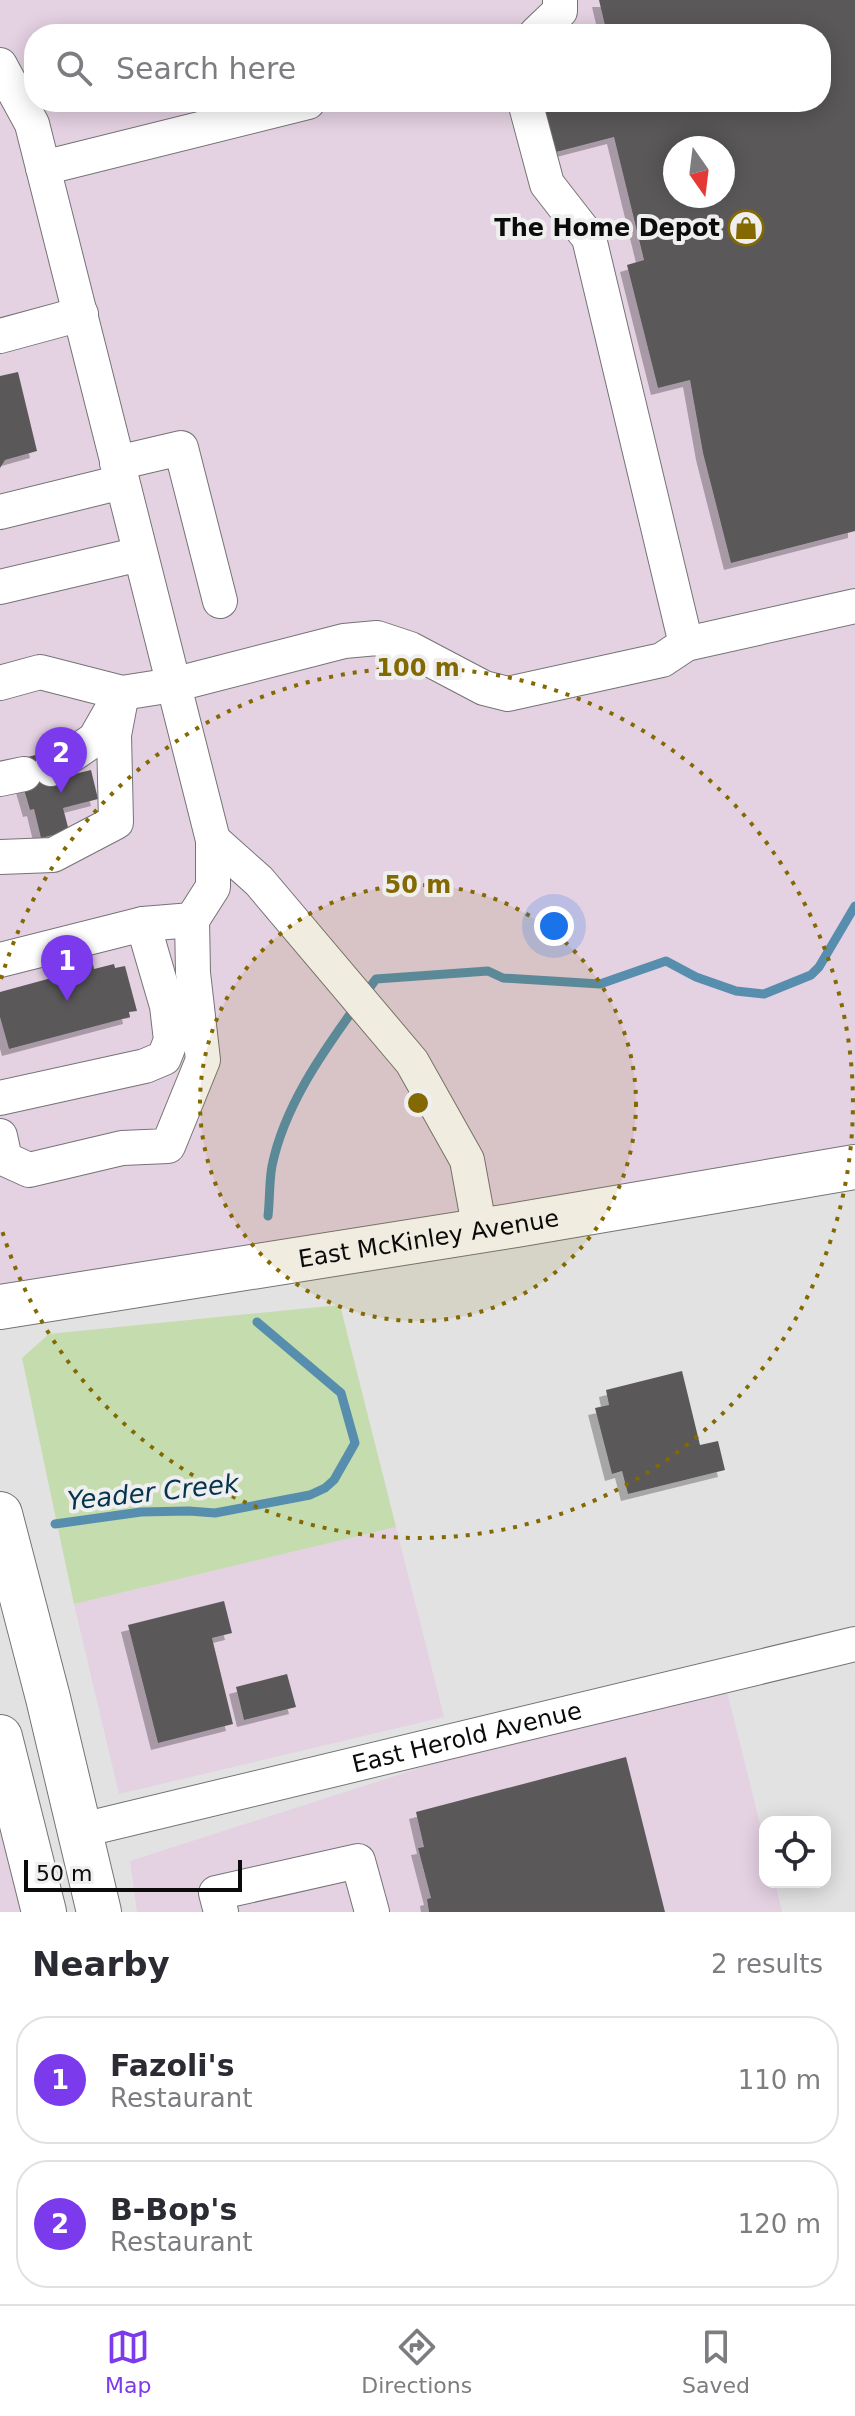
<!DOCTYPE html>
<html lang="en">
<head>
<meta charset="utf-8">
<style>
	body { margin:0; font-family:"DejaVu Sans",sans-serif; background:#f7f7f7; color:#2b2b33 }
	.controls { position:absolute; right:24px; bottom:24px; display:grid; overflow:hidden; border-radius:16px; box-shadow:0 4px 20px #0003 }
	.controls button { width:72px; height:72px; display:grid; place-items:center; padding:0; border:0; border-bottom:2px solid #e1e1e2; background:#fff; color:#2b2b33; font:40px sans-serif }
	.compass { position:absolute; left:663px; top:136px; width:72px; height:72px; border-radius:50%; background:#fff; box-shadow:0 4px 20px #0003; rotate:166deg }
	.scale { position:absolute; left:24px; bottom:20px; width:218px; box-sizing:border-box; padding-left:8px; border:4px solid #0b0b0c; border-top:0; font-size:22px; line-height:28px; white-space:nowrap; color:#0b0b0c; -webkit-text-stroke:6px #efeff0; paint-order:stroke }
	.you { position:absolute; left:554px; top:926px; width:28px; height:28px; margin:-20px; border:6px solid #fff; border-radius:50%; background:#1a73e8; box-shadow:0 0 0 12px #1a73e833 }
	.badge { display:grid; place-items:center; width:52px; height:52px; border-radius:50%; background:#7c3aed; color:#fff; font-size:26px; font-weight:700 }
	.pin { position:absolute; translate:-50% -66px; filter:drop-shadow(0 2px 4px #0008) }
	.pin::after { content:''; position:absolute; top:42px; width:28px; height:24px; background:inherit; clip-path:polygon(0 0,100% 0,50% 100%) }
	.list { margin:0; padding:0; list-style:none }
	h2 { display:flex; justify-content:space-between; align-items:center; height:104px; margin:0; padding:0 32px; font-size:34px }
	h2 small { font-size:26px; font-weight:400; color:#7c7c81 }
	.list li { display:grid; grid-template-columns:52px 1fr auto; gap:24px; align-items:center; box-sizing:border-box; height:128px; margin:0 16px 16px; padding:0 16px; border:2px solid #e1e1e2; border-radius:32px }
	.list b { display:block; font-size:30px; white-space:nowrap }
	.list p { margin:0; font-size:26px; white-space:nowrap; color:#7c7c81 }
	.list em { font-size:26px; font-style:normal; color:#7c7c81 }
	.icon { flex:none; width:44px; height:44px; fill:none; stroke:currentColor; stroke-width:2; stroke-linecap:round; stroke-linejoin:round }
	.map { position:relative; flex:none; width:855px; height:1912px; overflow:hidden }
	.search { position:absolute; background:#fff; box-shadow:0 4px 20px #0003; left:24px; right:24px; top:24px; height:88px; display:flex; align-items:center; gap:20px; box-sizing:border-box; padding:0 28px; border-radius:32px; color:#7c7c81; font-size:30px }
	.sheet { height:392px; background:#fff }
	nav { display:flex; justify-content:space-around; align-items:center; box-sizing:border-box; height:112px; border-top:2px solid #e1e1e2; background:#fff; font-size:22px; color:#7c7c81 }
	nav a { display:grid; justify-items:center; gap:4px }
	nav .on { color:#7c3aed }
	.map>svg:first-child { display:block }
	.commercial { fill:#e4d1e2; fill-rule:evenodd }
	.green { fill:#c4dcae }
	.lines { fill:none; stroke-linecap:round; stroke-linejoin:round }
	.stream { stroke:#578ead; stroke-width:9 }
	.building { fill:#5a5958; fill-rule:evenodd; filter:url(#shadow) }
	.minor-casing { stroke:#747475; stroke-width:36 }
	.major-casing { stroke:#747475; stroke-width:46 }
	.minor { stroke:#fff; stroke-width:34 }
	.major { stroke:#fff; stroke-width:44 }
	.ring { fill:none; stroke:#846801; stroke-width:4; stroke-dasharray:4 8 }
	.labels { text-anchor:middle; stroke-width:8; stroke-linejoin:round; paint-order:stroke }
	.poi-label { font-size:24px; font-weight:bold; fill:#0b0b0c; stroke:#efeff0; text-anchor:end }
	.street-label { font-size:24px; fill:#0b0b0c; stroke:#efeff0 }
	.water-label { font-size:26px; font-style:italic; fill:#04354c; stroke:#efeff0 }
	.centre { fill:#846801; stroke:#efeff0; stroke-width:4 }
	.ring-label { font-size:24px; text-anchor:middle; font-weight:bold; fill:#846801; stroke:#efeff0; stroke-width:8; stroke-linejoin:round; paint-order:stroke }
</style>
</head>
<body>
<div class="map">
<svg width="855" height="1912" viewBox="0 0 855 1912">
	<defs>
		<filter id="shadow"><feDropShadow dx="-7" dy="7" stdDeviation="0" flood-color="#0004"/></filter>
	</defs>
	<rect width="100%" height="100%" fill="#e2e2e3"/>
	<path class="commercial" d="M0 0H855V1167L0 1307ZM34 34H821V102H34ZM675 148H723V196H675Z
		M396 1527 444 1717 119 1794 74 1604Z
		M723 1676 765 1844V1882H775L782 1912H137L130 1861 644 1696Z
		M0 1736 45 1912H0Z"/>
	<path class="green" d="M340 1305 396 1527 74 1604 22 1358 49 1334Z"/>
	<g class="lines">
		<path class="stream" d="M365 994 376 979 488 971 503 978 600 984 666 961 696 977 736 991 764 994 811 975 819 967 855 906
			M268 1216C270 1199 269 1182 272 1166 284 1107 322 1053 356 1006
			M55 1524 141 1512 189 1511 215 1513 310 1495 325 1488 334 1480 355 1443 341 1393 257 1322"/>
	</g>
	<path class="building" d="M599 0H855V531L731 563 703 453 690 380 658 388 627 265 644 260 614 137 556 152 543 102H821V34H607ZM675 148H723V196H675Z
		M18 372 37 451 5 460 0 468V376Z
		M47 752 54 779 91 770 98 799 63 808 69 831 41 838 34 809 30 810 23 786 20 759Z
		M92 959 94 969 114 964 115 968 125 966 137 1011 129 1012 130 1017 9 1049 0 1017V992L66 974 64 966Z
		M682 1371 700 1445 718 1441 725 1470 628 1494 622 1471 612 1474 595 1408 609 1405 606 1390Z
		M224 1601 232 1633 212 1638 233 1724 158 1743 128 1625Z
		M287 1674 296 1707 244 1720 236 1687Z
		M626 1757 665 1912H429L427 1899 431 1898 418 1848 424 1847 416 1812Z"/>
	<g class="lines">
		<defs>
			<g id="minor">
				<path d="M536 34 560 11V0"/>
				<path d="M0 65 32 124 213 840V887L192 920 193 973 203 1060 168 1146 122 1148 29 1170 5 1159 0 1136"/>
				<path d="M43 168 308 102"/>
				<path d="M0 336 81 314"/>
				<path d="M117 463 181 448 220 601"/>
				<path d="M0 512 122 482"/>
				<path d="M0 587 140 554"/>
				<path d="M686 644 855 606"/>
				<path d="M0 683 40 672 122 693 173 685 344 641 377 638 410 649 484 688 508 694 662 660 686 644 589 238 547 184 525 102"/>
				<path d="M51 769 95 739 115 704"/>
				<path d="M0 779 24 774"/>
				<path d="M213 840 259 881 412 1062 467 1160 480 1231"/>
				<path d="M0 857 53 855 116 822 114 735 122 693"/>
				<path d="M0 960 143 924 192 920"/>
				<path d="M0 1098 145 1066 164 1058 171 1040 167 1006 143 924"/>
				<path id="s1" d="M78 1831 855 1644"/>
				<path d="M221 1912 216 1893 358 1861 372 1912"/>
			</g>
			<g id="major">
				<path id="s2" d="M0 1307 516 1225 855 1167"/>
				<path d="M0 1514 48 1698 99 1912"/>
				<path d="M0 1737 44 1912"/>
			</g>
		</defs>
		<use href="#minor" class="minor-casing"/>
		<use href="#major" class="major-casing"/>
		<use href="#minor" class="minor"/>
		<use href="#major" class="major"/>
	</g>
	<circle cx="418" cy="1103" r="218" fill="#846801" fill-opacity=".12"/>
	<g class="ring">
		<circle cx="418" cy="1103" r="218"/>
		<path d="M1 979A435 435 0 1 1 1 1227"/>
	</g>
	<defs>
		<symbol id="shop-ring" viewBox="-11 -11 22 22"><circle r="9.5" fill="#efeff0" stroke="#846801" stroke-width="1.5"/><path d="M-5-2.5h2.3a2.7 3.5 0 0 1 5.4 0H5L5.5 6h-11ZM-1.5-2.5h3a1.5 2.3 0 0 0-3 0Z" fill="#846801"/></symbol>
	</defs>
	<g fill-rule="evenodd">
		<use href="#shop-ring" x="726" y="208" width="40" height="40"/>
	</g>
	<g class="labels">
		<g class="poi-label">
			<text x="720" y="236">The Home Depot</text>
		</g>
		<g class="street-label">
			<text dy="8" stroke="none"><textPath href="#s2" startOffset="434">East McKinley Avenue</textPath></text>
			<text dy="8" stroke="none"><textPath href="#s1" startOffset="400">East Herold Avenue</textPath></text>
		</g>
		<g class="water-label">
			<text transform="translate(153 1492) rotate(-6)" y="9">Yeader Creek</text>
		</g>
	</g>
	<circle cx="418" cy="1103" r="12" class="centre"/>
	<g class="ring-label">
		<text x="418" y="676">100 m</text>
		<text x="418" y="893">50 m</text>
	</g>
</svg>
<div class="controls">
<button><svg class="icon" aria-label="locate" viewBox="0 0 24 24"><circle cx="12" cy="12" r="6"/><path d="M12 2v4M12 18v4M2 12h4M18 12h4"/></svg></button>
</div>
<svg class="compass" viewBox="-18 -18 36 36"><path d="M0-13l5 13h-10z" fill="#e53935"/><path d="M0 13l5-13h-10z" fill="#7c7c81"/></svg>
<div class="scale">50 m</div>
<div class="you"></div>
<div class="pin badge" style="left:67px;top:1001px">1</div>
<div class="pin badge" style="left:61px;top:793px">2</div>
<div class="search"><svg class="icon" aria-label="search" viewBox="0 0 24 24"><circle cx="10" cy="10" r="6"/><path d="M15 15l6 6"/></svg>Search here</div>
</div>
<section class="sheet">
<h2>Nearby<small>2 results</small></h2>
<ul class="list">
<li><span class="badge">1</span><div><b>Fazoli's</b><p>Restaurant</p></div><em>110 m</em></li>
<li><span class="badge">2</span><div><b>B-Bop's</b><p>Restaurant</p></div><em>120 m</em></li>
</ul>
</section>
<nav>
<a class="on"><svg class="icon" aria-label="map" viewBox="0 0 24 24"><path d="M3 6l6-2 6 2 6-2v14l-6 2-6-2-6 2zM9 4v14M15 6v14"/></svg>Map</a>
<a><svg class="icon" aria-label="directions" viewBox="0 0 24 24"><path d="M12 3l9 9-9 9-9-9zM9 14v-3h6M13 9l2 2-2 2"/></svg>Directions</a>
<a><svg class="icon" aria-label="saved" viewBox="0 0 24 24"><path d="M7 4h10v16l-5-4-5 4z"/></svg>Saved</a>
</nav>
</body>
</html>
